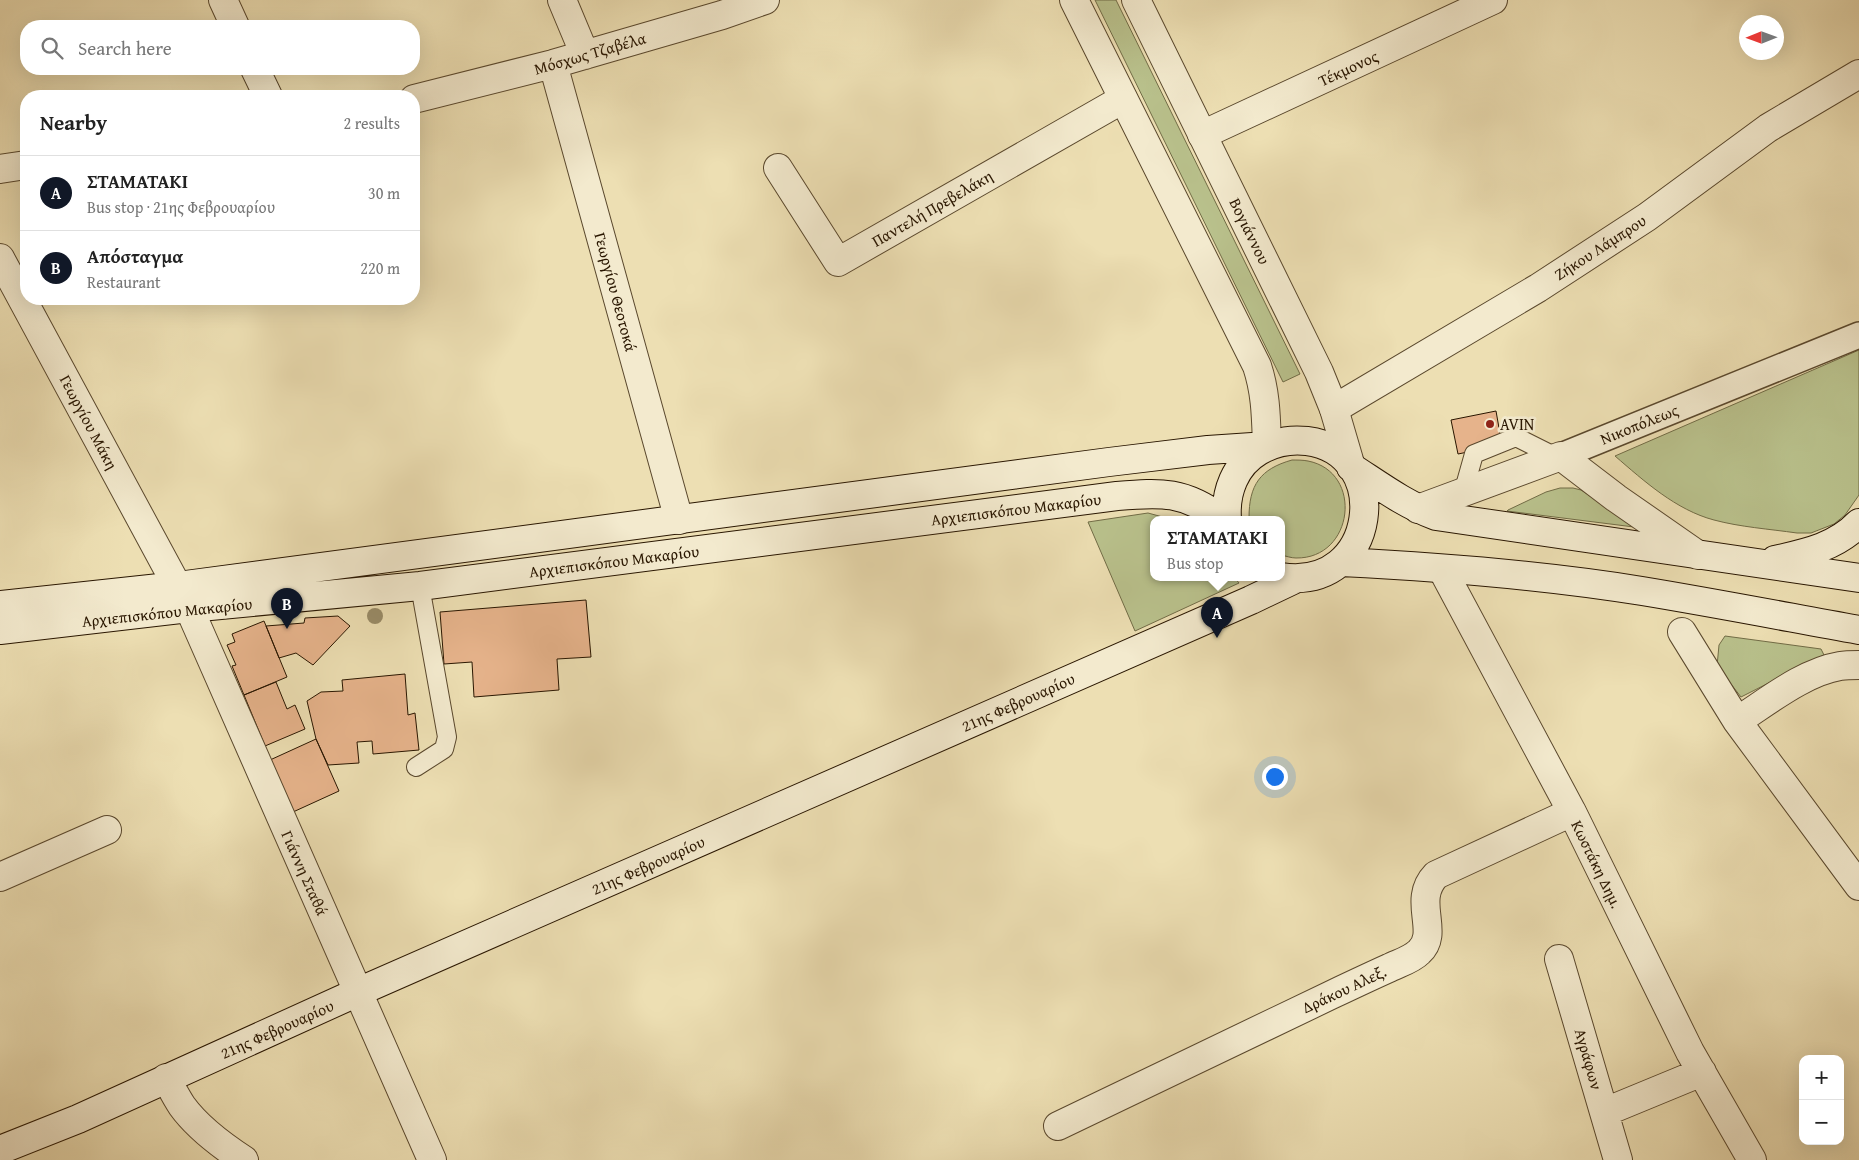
<!DOCTYPE html>
<html lang="en">
<head>
<meta charset="utf-8">
<style>
	body { margin:0; font-family:"Gentium Book Plus",serif; background:#f2f2f2; color:#222 }
	.controls { position:absolute; right:15px; bottom:15px; display:grid; overflow:hidden; border-radius:10px; box-shadow:0 5px 20px #0002 }
	.controls button { width:45px; height:45px; display:grid; place-items:center; padding:0; border:0; border-bottom:1px solid #e0e0e0; background:#fff; color:#222; font:25px sans-serif }
	.compass { position:absolute; left:1739px; top:15px; width:45px; height:45px; border-radius:50%; background:#fff; box-shadow:0 5px 20px #0002; rotate:269deg }
	.you { position:absolute; left:1274px; top:776px; width:18px; height:18px; margin:-12px; border:4px solid #fff; border-radius:50%; background:#1a73e8; box-shadow:0 0 0 8px #1a73e833 }
	.badge { display:grid; place-items:center; width:32px; height:32px; border-radius:50%; background:#111827; color:#fff; font-size:16px; font-weight:700 }
	.pin { position:absolute; translate:-50% -41px; filter:drop-shadow(0 1px 2px #0008) }
	.pin::after { content:''; position:absolute; top:26px; width:18px; height:15px; background:inherit; clip-path:polygon(0 0,100% 0,50% 100%) }
	.popup { position:absolute; left:1150px; top:516px; width:135px; height:65px; box-sizing:border-box; display:grid; place-content:center; border-radius:10px; background:#fff; filter:drop-shadow(0 1px 4px #0005); font-size:16px; white-space:nowrap; color:#767676 }
	.popup b { font-size:19px; color:#222 }
	.popup::after { content:''; position:absolute; left:50%; top:100%; margin-left:-10px; border:10px solid transparent; border-top-color:#fff }
	.list { margin:0; padding:0; list-style:none }
	h2 { display:flex; justify-content:space-between; align-items:center; height:65px; margin:0; padding:0 20px; font-size:21px }
	h2 small { font-size:16px; font-weight:400; color:#767676 }
	.list li { display:grid; grid-template-columns:32px 1fr auto; gap:15px; align-items:center; box-sizing:border-box; height:75px; padding:0 20px; border-top:1px solid #e0e0e0 }
	.list b { display:block; font-size:19px; white-space:nowrap }
	.list p { margin:0; font-size:16px; white-space:nowrap; color:#767676 }
	.list em { font-size:16px; font-style:normal; color:#767676 }
	.icon { flex:none; width:28px; height:28px; fill:none; stroke:currentColor; stroke-width:2; stroke-linecap:round; stroke-linejoin:round }
	.map { position:relative; flex:none; width:1859px; height:1160px; overflow:hidden }
	.search { position:absolute; background:#fff; box-shadow:0 5px 20px #0002; left:20px; top:20px; width:400px; height:55px; display:flex; align-items:center; gap:12px; box-sizing:border-box; padding:0 18px; border-radius:20px; color:#767676; font-size:19px }
	.panel { position:absolute; background:#fff; box-shadow:0 5px 20px #0002; left:20px; top:90px; width:400px; height:215px; border-radius:20px }
	.map>svg:first-child { display:block }
	.green { fill:#b9c18c; stroke:#716c46 }
	.building { fill:#e6b38b; stroke:#291600 }
	.lines { fill:none; stroke-linecap:round; stroke-linejoin:round }
	.service-casing { stroke:#5a482d; stroke-width:20 }
	.pedestrian-casing { stroke:#5a482d; stroke-width:28 }
	.minor-casing { stroke:#5a482d; stroke-width:30 }
	.tertiary-casing { stroke:#5a482d; stroke-width:30 }
	.secondary-casing { stroke:#291600; stroke-width:30 }
	.service { stroke:#f3eace; stroke-width:18 }
	.pedestrian { stroke:#f3eace; stroke-width:25 }
	.minor { stroke:#f3eace; stroke-width:28 }
	.tertiary { stroke:#f3eace; stroke-width:28 }
	.secondary { stroke:#f3eace; stroke-width:28 }
	.tree { fill:#998c68 }
	.poi-dot { fill:#8f2418; stroke:#f3eace; stroke-width:2 }
	.labels { text-anchor:middle; stroke-width:5; stroke-linejoin:round; paint-order:stroke }
	.street-label { font-size:16px; fill:#291600; stroke:#f3eace }
	.poi-label { font-size:16px; fill:#291600; stroke:#f3eace; text-anchor:start }
</style>
</head>
<body>
<div class="map">
<svg width="1859" height="1160" viewBox="0 0 1859 1160">
	<rect width="100%" height="100%" fill="#eddfb3"/>
	<filter id="stains"><feTurbulence type="fractalNoise" baseFrequency=".004" numOctaves="4"/><feColorMatrix values="0 0 0 0 .2 0 0 0 0 .09 0 0 0 0 .02 0 0 0 .5 -.17"/></filter>
	<radialGradient id="worn" r=".72"><stop offset=".6" stop-color="#630" stop-opacity="0"/><stop offset="1" stop-color="#630" stop-opacity=".3"/></radialGradient>
	<path class="green" d="M1095 0H1116L1300 374 1283 382Z
		M1859 350V495L1845 515 1834 524 1811 533H1797C1769 529 1740 527 1714 520 1676 510 1644 481 1615 456Z
		M1292 460C1297 460 1303 460 1308 461 1364 472 1354 559 1296 558 1291 558 1286 556 1281 555V519H1250L1249 518C1249 485 1260 469 1292 460Z
		M1560 488H1573L1581 490 1636 526 1634 527 1507 511 1508 510 1546 492Z
		M1148 513 1170 519H1153V577H1234L1239 583 1135 631 1088 522Z
		M1725 636 1821 649 1824 655 1741 697 1717 666 1719 645Z"/>
	<path class="building" d="M1496 411 1502 445 1458 454 1451 420Z
		M586 600 591 657 557 659 559 690 474 697 472 662 444 664 440 612Z
		M338 616 350 626 313 665 296 653 279 658 266 626 304 623 305 618Z
		M264 621 287 677 244 695 232 666 236 665 227 645 235 642 232 634Z
		M405 674 408 715 415 713 419 750 373 754 372 741 357 742 359 763 328 765 316 739 307 701 321 692 343 691 342 680Z
		M276 682 287 709 295 705 305 729 265 746 244 695Z
		M316 739 339 791 293 812 270 760Z"/>
	<g class="lines">
		<defs>
			<path id="service" d="M1463 493 1474 454 1516 437 1556 457
				M416 767 444 749 447 737 420 586"/>
			<path id="pedestrian" d="M1561 456 1859 335"/>
			<path id="minor" d="M223 0 235 26
				M562 0 585 55
				M553 64 679 520
				M255 69 268 96
				M414 99 553 64 722 15 765 0
				M1202 135 1493 0
				M778 168 838 262 1123 99
				M0 169 26 165
				M0 258 189 608 432 1160
				M1334 409 1538 288 1647 217 1768 128 1859 74
				M1418 509 1561 456 1616 498 1698 555
				M1442 569 1572 812 1690 1052 1752 1160
				M1682 632 1737 721 1859 886
				M1737 721C1767 702 1804 672 1840 666 1846 665 1853 665 1859 665
				M0 877 107 830
				M1559 959 1618 1160
				M166 1078C171 1087 176 1097 182 1106 198 1128 221 1145 244 1160
				M1605 1112 1702 1072
				M1058 1126C1149 1082 1240 1039 1331 995 1350 986 1369 977 1389 968 1399 963 1411 960 1419 952 1441 932 1411 901 1436 875L1572 812"/>
			<path id="tertiary" d="M1074 0 1257 366C1266 393 1266 418 1267 446
				M1136 0 1319 372 1334 409 1351 467"/>
			<path id="secondary" d="M1351 467C1379 485 1404 504 1436 516L1859 578
				M1227 519C1225 492 1235 465 1259 451 1274 442 1290 439 1307 441 1394 452 1379 592 1281 577
				M1775 560C1806 553 1836 547 1859 523
				M1341 562C1441 567 1543 575 1642 591 1715 603 1787 617 1859 630
				M0 605 178 586 1109 462 1208 450 1267 446
				M0 630 189 608 420 586 1117 496C1162 492 1184 491 1222 519
				M0 1150 78 1119 358 992 1251 600 1295 579"/>
		</defs>
		<use href="#service" class="service-casing"/>
		<use href="#pedestrian" class="pedestrian-casing"/>
		<use href="#minor" class="minor-casing"/>
		<use href="#tertiary" class="tertiary-casing"/>
		<use href="#secondary" class="secondary-casing"/>
		<use href="#service" class="service"/>
		<use href="#pedestrian" class="pedestrian"/>
		<use href="#minor" class="minor"/>
		<use href="#tertiary" class="tertiary"/>
		<use href="#secondary" class="secondary"/>
	</g>
	<circle class="tree" cx="375" cy="616" r="8"/>
	<circle class="poi-dot" cx="1490" cy="424" r="5"/>
	<g class="labels">
		<g class="street-label">
			<text transform="translate(590 53) rotate(-16)" y="6">Μόσχως Τζαβέλα</text>
			<text transform="translate(1348 68) rotate(-25)" y="6">Τέκμονος</text>
			<text transform="translate(932 208) rotate(-30)" y="6">Παντελή Πρεβελάκη</text>
			<text transform="translate(1250 231) rotate(64)" y="6">Βογιάννου</text>
			<text transform="translate(1600 247) rotate(-33)" y="6">Ζήκου Λάμπρου</text>
			<text transform="translate(616 292) rotate(75)" y="6">Γεωργίου Θεοτοκά</text>
			<text transform="translate(89 422) rotate(62)" y="6">Γεωργίου Μάκη</text>
			<text transform="translate(1639 424) rotate(-22)" y="6">Νικοπόλεως</text>
			<text transform="translate(1016 509) rotate(-7)" y="6">Αρχιεπισκόπου Μακαρίου</text>
			<text transform="translate(614 561) rotate(-7)" y="6">Αρχιεπισκόπου Μακαρίου</text>
			<text transform="translate(167 612) rotate(-6)" y="6">Αρχιεπισκόπου Μακαρίου</text>
			<text transform="translate(1018 702) rotate(-24)" y="6">21ης Φεβρουαρίου</text>
			<text transform="translate(1597 864) rotate(64)" y="6">Κωστάκη Δημ.</text>
			<text transform="translate(648 865) rotate(-24)" y="6">21ης Φεβρουαρίου</text>
			<text transform="translate(305 873) rotate(66)" y="6">Γιάννη Σταθά</text>
			<text transform="translate(1344 989) rotate(-25)" y="6">Δράκου Αλεξ.</text>
			<text transform="translate(277 1029) rotate(-24)" y="6">21ης Φεβρουαρίου</text>
			<text transform="translate(1589 1059) rotate(74)" y="6">Αγράφων</text>
		</g>
		<g class="poi-label">
			<text x="1500" y="430">AVIN</text>
		</g>
	</g>
	<rect width="100%" height="100%" filter="url(#stains)"/>
	<rect width="100%" height="100%" fill="url(#worn)"/>
</svg>
<div class="controls">
<button>+</button>
<button>−</button>
</div>
<svg class="compass" viewBox="-18 -18 36 36"><path d="M0-13l5 13h-10z" fill="#e53935"/><path d="M0 13l5-13h-10z" fill="#767676"/></svg>
<div class="you"></div>
<div class="pin badge" style="left:1217px;top:638px">A</div>
<div class="popup"><b>ΣΤΑΜΑΤΑΚΙ</b>Bus stop</div>
<div class="pin badge" style="left:287px;top:629px">B</div>
<div class="search"><svg class="icon" aria-label="search" viewBox="0 0 24 24"><circle cx="10" cy="10" r="6"/><path d="M15 15l6 6"/></svg>Search here</div>
<section class="panel">
<h2>Nearby<small>2 results</small></h2>
<ul class="list">
<li><span class="badge">A</span><div><b>ΣΤΑΜΑΤΑΚΙ</b><p>Bus stop · 21ης Φεβρουαρίου</p></div><em>30 m</em></li>
<li><span class="badge">B</span><div><b>Απόσταγμα</b><p>Restaurant</p></div><em>220 m</em></li>
</ul>
</section>
</div>
</body>
</html>
